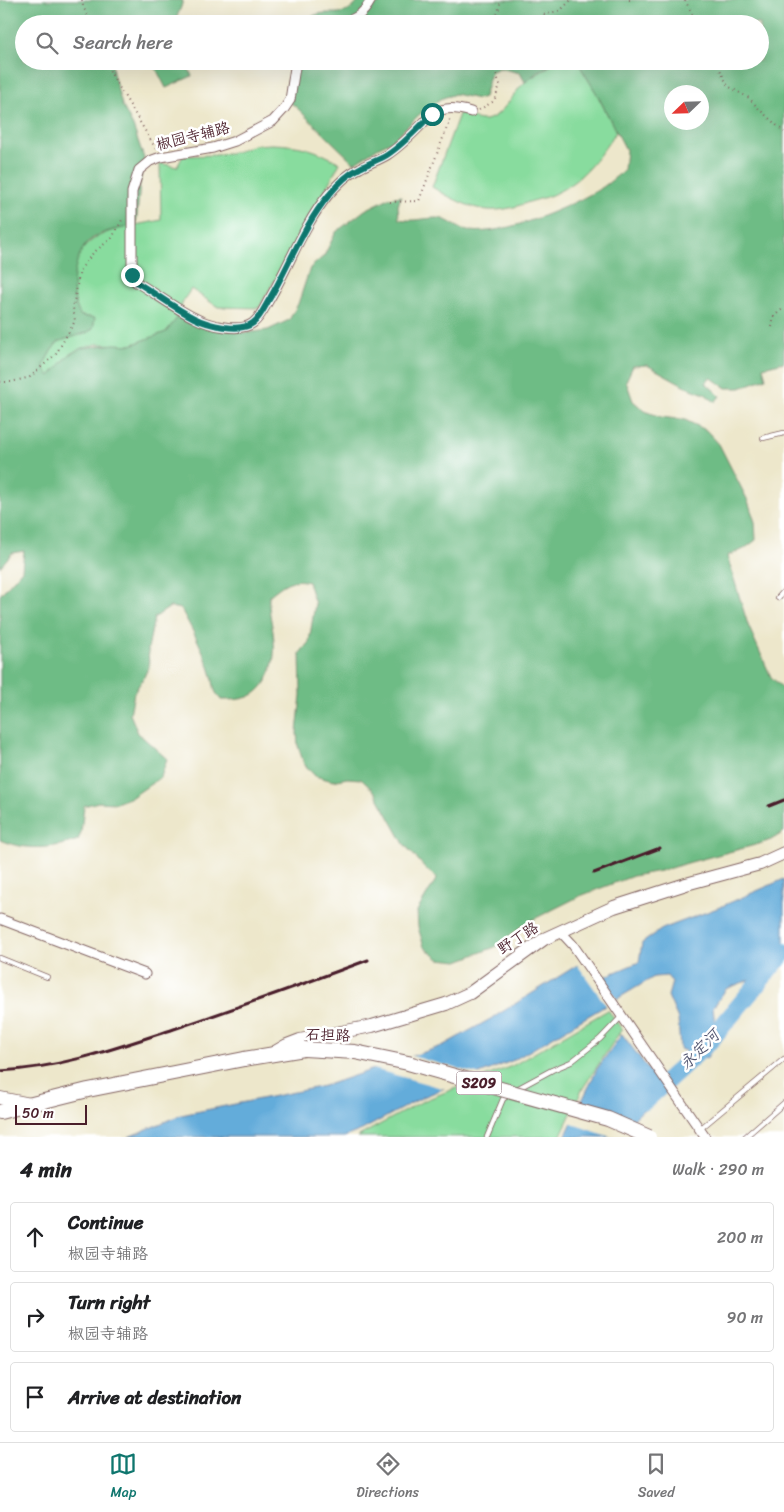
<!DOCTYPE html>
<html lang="en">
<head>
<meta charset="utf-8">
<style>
	body { margin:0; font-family:Sriracha,"LXGW WenKai TC",sans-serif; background:#f6f6f6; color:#202124 }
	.compass { position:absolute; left:664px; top:85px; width:45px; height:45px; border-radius:50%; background:#fff; box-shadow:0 5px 20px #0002; rotate:247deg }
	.scale { position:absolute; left:15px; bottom:12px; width:72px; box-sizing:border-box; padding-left:5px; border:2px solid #4a1f2b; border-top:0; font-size:14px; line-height:18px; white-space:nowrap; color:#4a1f2b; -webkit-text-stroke:4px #fff; paint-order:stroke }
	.stop { position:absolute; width:15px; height:15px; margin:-11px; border:4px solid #0f766e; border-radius:50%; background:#fff }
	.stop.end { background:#0f766e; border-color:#fff; box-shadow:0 1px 5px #0008 }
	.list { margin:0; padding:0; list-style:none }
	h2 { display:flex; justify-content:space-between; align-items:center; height:65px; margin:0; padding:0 20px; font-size:21px }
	h2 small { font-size:16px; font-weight:400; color:#757577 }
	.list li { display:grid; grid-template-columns:32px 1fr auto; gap:15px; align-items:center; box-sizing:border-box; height:70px; margin:0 10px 10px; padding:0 10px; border:1px solid #e0e0e0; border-radius:5px }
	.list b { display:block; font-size:19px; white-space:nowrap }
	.list p { margin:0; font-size:16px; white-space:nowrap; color:#757577 }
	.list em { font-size:16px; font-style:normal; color:#757577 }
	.icon { flex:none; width:28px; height:28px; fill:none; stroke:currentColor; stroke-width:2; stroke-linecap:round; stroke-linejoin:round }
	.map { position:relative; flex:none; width:784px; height:1137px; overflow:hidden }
	.search { position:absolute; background:#fff; box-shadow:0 5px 20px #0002; left:15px; right:15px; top:15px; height:55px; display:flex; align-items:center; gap:12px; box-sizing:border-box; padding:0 18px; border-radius:28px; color:#757577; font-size:19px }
	.sheet { height:305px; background:#fff }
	nav { display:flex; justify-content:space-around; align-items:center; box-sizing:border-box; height:70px; border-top:1px solid #e0e0e0; background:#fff; font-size:14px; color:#757577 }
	nav a { display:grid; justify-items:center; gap:2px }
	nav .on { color:#0f766e }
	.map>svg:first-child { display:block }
	.green { fill:#88dc9e; stroke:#697e64 }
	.forest { fill:#6ebc85; stroke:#5c6e58; fill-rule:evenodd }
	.water { fill:#63acda; stroke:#566682 }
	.pier { fill:#ede7cb }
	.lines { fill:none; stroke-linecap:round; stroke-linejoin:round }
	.river { stroke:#63acda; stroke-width:18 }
	.service-casing { stroke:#836563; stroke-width:6 }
	.minor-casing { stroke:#836563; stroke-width:11 }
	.secondary-casing { stroke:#836563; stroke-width:14 }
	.primary-casing { stroke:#836563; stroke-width:16 }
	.path { stroke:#836563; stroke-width:2; stroke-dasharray:1 4; stroke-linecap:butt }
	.service { stroke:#fff; stroke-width:4.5 }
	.minor { stroke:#fff; stroke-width:9 }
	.secondary { stroke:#fff; stroke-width:12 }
	.primary { stroke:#fff; stroke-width:14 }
	.rail { stroke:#4a1f2b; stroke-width:3 }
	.primary-bridge-casing { stroke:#836563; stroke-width:16; stroke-linecap:butt }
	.primary-bridge { stroke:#fff; stroke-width:14 }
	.route { stroke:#0f766e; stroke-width:6 }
	.labels { text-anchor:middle; stroke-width:5; stroke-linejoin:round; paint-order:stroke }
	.shield { fill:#fff; stroke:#80626b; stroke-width:1 }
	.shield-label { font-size:14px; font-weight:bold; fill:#4a1f2b }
	.street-label { font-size:15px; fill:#4a1f2b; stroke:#fff }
	.water-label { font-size:16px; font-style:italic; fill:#545771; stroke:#fff }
</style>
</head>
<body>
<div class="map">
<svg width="784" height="1137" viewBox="0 0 784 1137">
	<rect width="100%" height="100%" fill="#fff"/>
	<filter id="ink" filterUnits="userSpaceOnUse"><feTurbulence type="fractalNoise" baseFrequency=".02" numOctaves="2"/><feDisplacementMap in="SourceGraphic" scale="10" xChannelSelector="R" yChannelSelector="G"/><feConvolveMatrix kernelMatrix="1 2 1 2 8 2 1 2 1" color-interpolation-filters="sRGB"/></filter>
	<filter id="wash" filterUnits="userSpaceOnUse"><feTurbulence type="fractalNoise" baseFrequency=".0096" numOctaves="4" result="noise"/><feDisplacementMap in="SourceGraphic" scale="20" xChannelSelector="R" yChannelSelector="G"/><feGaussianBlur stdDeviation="1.12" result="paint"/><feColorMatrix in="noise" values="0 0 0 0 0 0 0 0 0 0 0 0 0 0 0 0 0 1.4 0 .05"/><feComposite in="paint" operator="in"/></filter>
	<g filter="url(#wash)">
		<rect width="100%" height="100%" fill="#ede7cb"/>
		<path class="green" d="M557 61H577L597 94 616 132C600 155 584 179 558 192 549 197 539 199 529 202 516 207 502 211 488 210 468 208 449 197 432 187L461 109C465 112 470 116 474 118 497 129 511 95 524 83 535 74 547 69 557 61Z
			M272 144C301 145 315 149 340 163L259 308 218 307 191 289 183 301 178 317 166 332 131 345 97 344 82 348 70 354 50 376 45 370 44 364 51 351 58 342 66 339 86 333 93 329 89 317 81 316C74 306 73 291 73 279 74 229 125 228 161 220L160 163 177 167 183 156 216 155 236 152 254 145Z
			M608 1010 622 1029 583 1088 560 1137H357L423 1101 512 1066Z"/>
		<path class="forest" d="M0 0H183L181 7 174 24H24V61H112L113 73 122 105 133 126 144 158 140 184 136 226C120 229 101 230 88 242 72 259 68 297 81 316L95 318 93 329 86 333 66 339 58 342 51 351 44 364 45 370 50 376 70 354 82 348 115 344 131 345 166 332 178 317 246 333 268 330 289 320 298 304 310 268 324 256 336 232 365 210 389 198 401 196 398 206 399 219C414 222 423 218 437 218 448 218 458 230 469 231 505 236 572 206 603 187 610 182 617 176 624 170L626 150 597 94 577 61H760V24H304C321 1 343 26 359 0H784V362L763 367 766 378 740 388H726L710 377 706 383 720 396 715 402 705 394 691 389 647 365 633 366 626 381 633 401 645 411 661 417 685 420 706 430 719 444 748 501 755 522 756 540 744 549 727 556 748 625 771 677 784 689V832L771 840 759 844 691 862 660 871 633 876 580 896 526 923 495 947 458 961 439 959 424 947 418 927 417 911 437 878 427 870 404 844 375 792 361 779 347 778 333 781 315 776 304 764 298 746 297 732 301 695 300 653 309 642 315 604 308 582C292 577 282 585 269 596 268 613 273 625 274 641 276 662 269 689 248 697 239 700 230 700 221 700 212 688 215 689 212 676 205 652 192 630 181 609L170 607 154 618 148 649 149 666 144 677 134 693 130 714 138 733 167 759 161 777 132 797 116 803 98 802 84 806 81 832 78 840C52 849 25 851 0 840V595L22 570 24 551 12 553 0 567ZM672 92H702V122H672Z
			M152 61H185L192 76 166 88Z
			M293 61H557L538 72 525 82 520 73 499 68 491 72 484 97 478 99 455 94 440 99 419 115 392 141 379 147 354 163 295 106 284 98Z"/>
		<path class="water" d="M784 879V966L726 989 713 1008 717 1042 706 1059 680 1049 678 1019 668 996 672 982 667 976 654 977 514 1060 423 1097 362 1130 344 1137H128L181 1115 324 1086 442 1046 494 1017 579 964 592 982 639 962 642 943 662 929 720 907Z
			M622 1034 664 1090 615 1137H565L597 1069Z"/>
		<path class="pier" d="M579 962 592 979 600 975 619 1002 608 1008 576 963Z
			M408 1055 484 1076 449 1090 370 1068Z
			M579 1101 601 1107 635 1121 618 1137H611L569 1123Z"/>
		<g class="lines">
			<path class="river" d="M645 1101 708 1043 784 952"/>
		</g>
	</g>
	<g filter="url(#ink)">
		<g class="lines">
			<defs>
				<path id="service" d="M763 438 784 433
					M778 598 784 591
					M0 958 47 977
					M515 1090 552 1070 571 1062 600 1039 622 1016
					M700 1129 784 1059
					M487 1137 503 1099 509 1095
					M745 1137 784 1103"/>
				<path id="minor" d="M335 24C353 20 362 17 371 0
					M296 61 290 100 284 109 273 121 235 141 213 148 161 157 150 161 139 170 132 192V275L136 282C155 293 174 308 195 318 208 325 240 333 253 323 261 317 265 306 270 298 290 264 303 226 328 195 337 185 347 174 360 168 369 163 379 160 387 155 404 144 418 128 432 114 446 106 457 108 471 112
					M0 919 145 974
					M561 932 573 945 705 1137"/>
				<path id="secondary" d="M275 1052 287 1045 300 1040 372 1026 446 1004 470 993 544 939 614 907 686 884 760 864 784 853
					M0 1098 30 1104"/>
				<path id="primary" d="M0 1112 88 1090 244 1059 304 1049"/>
			</defs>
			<use href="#service" class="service-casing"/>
			<use href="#minor" class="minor-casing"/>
			<use href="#secondary" class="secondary-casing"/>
			<use href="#primary" class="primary-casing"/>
			<path class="path" d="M82 0 83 6 91 24
				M629 0H631
				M685 0 697 24
				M495 24 501 0
				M541 24 543 15 561 10 571 0
				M106 61 110 72 156 149
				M717 61 721 72 728 86 749 98 760 110 784 132
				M494 67 501 61
				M479 110 494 101 500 85 492 61
				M390 202 419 201 451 117
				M772 327 774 316 784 308
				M0 382H11L30 377 56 354 75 321 73 307 80 270 93 253 112 238 122 220"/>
			<use href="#service" class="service"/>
			<use href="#minor" class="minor"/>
			<use href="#secondary" class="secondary"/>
			<use href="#primary" class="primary"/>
			<path class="rail" d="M769 806 784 800
				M594 873 660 848
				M0 1071C62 1068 116 1048 174 1029 239 1007 303 984 368 960"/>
			<defs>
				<path id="primary-bridge" d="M304 1049 355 1052 408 1063 608 1119 649 1137"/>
			</defs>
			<use href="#primary-bridge" class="primary-bridge-casing"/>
			<use href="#primary-bridge" class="primary-bridge"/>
		</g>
	</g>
	<g class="lines" filter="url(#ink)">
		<path class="route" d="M132 275 136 282C155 293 174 308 194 318 208 325 240 333 253 323 261 317 265 306 270 298 290 264 303 226 329 195 337 185 347 174 360 168 369 163 379 160 387 155 404 144 418 128 432 114"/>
	</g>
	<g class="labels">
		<rect class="shield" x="456.5" y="1071.5" width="45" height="23" rx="4"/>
		<g class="shield-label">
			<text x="479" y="1088">S209</text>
		</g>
		<g class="street-label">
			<text transform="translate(193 136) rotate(-14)" y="5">椒园寺辅路</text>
			<text transform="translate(518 938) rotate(-33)" y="5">野丁路</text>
			<text transform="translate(328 1035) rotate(2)" y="5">石担路</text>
		</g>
		<g class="water-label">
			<text transform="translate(699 1049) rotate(-45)" y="6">永定河</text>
		</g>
	</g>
</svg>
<svg class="compass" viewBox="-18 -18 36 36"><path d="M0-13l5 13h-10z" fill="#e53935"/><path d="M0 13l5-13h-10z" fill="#757577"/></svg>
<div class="scale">50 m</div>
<div class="stop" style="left:432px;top:114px"></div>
<div class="stop end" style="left:132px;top:275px"></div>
<div class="search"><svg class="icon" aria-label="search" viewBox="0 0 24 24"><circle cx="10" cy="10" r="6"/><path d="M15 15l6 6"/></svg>Search here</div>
</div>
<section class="sheet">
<h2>4 min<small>Walk · 290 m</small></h2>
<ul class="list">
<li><svg class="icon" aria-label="ahead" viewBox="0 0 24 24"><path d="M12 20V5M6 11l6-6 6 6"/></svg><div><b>Continue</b><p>椒园寺辅路</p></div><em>200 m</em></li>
<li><svg class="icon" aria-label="right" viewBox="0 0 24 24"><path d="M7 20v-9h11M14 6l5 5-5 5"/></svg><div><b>Turn right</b><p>椒园寺辅路</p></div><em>90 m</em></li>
<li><svg class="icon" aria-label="arrive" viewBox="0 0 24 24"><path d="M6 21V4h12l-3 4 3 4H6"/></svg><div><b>Arrive at destination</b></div></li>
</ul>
</section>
<nav>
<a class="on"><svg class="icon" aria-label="map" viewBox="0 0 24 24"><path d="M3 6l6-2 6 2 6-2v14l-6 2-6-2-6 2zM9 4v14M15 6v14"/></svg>Map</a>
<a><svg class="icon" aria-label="directions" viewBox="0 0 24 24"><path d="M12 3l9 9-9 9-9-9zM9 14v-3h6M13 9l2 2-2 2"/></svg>Directions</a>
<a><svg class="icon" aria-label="saved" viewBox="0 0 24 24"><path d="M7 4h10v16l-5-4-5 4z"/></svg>Saved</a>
</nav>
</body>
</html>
